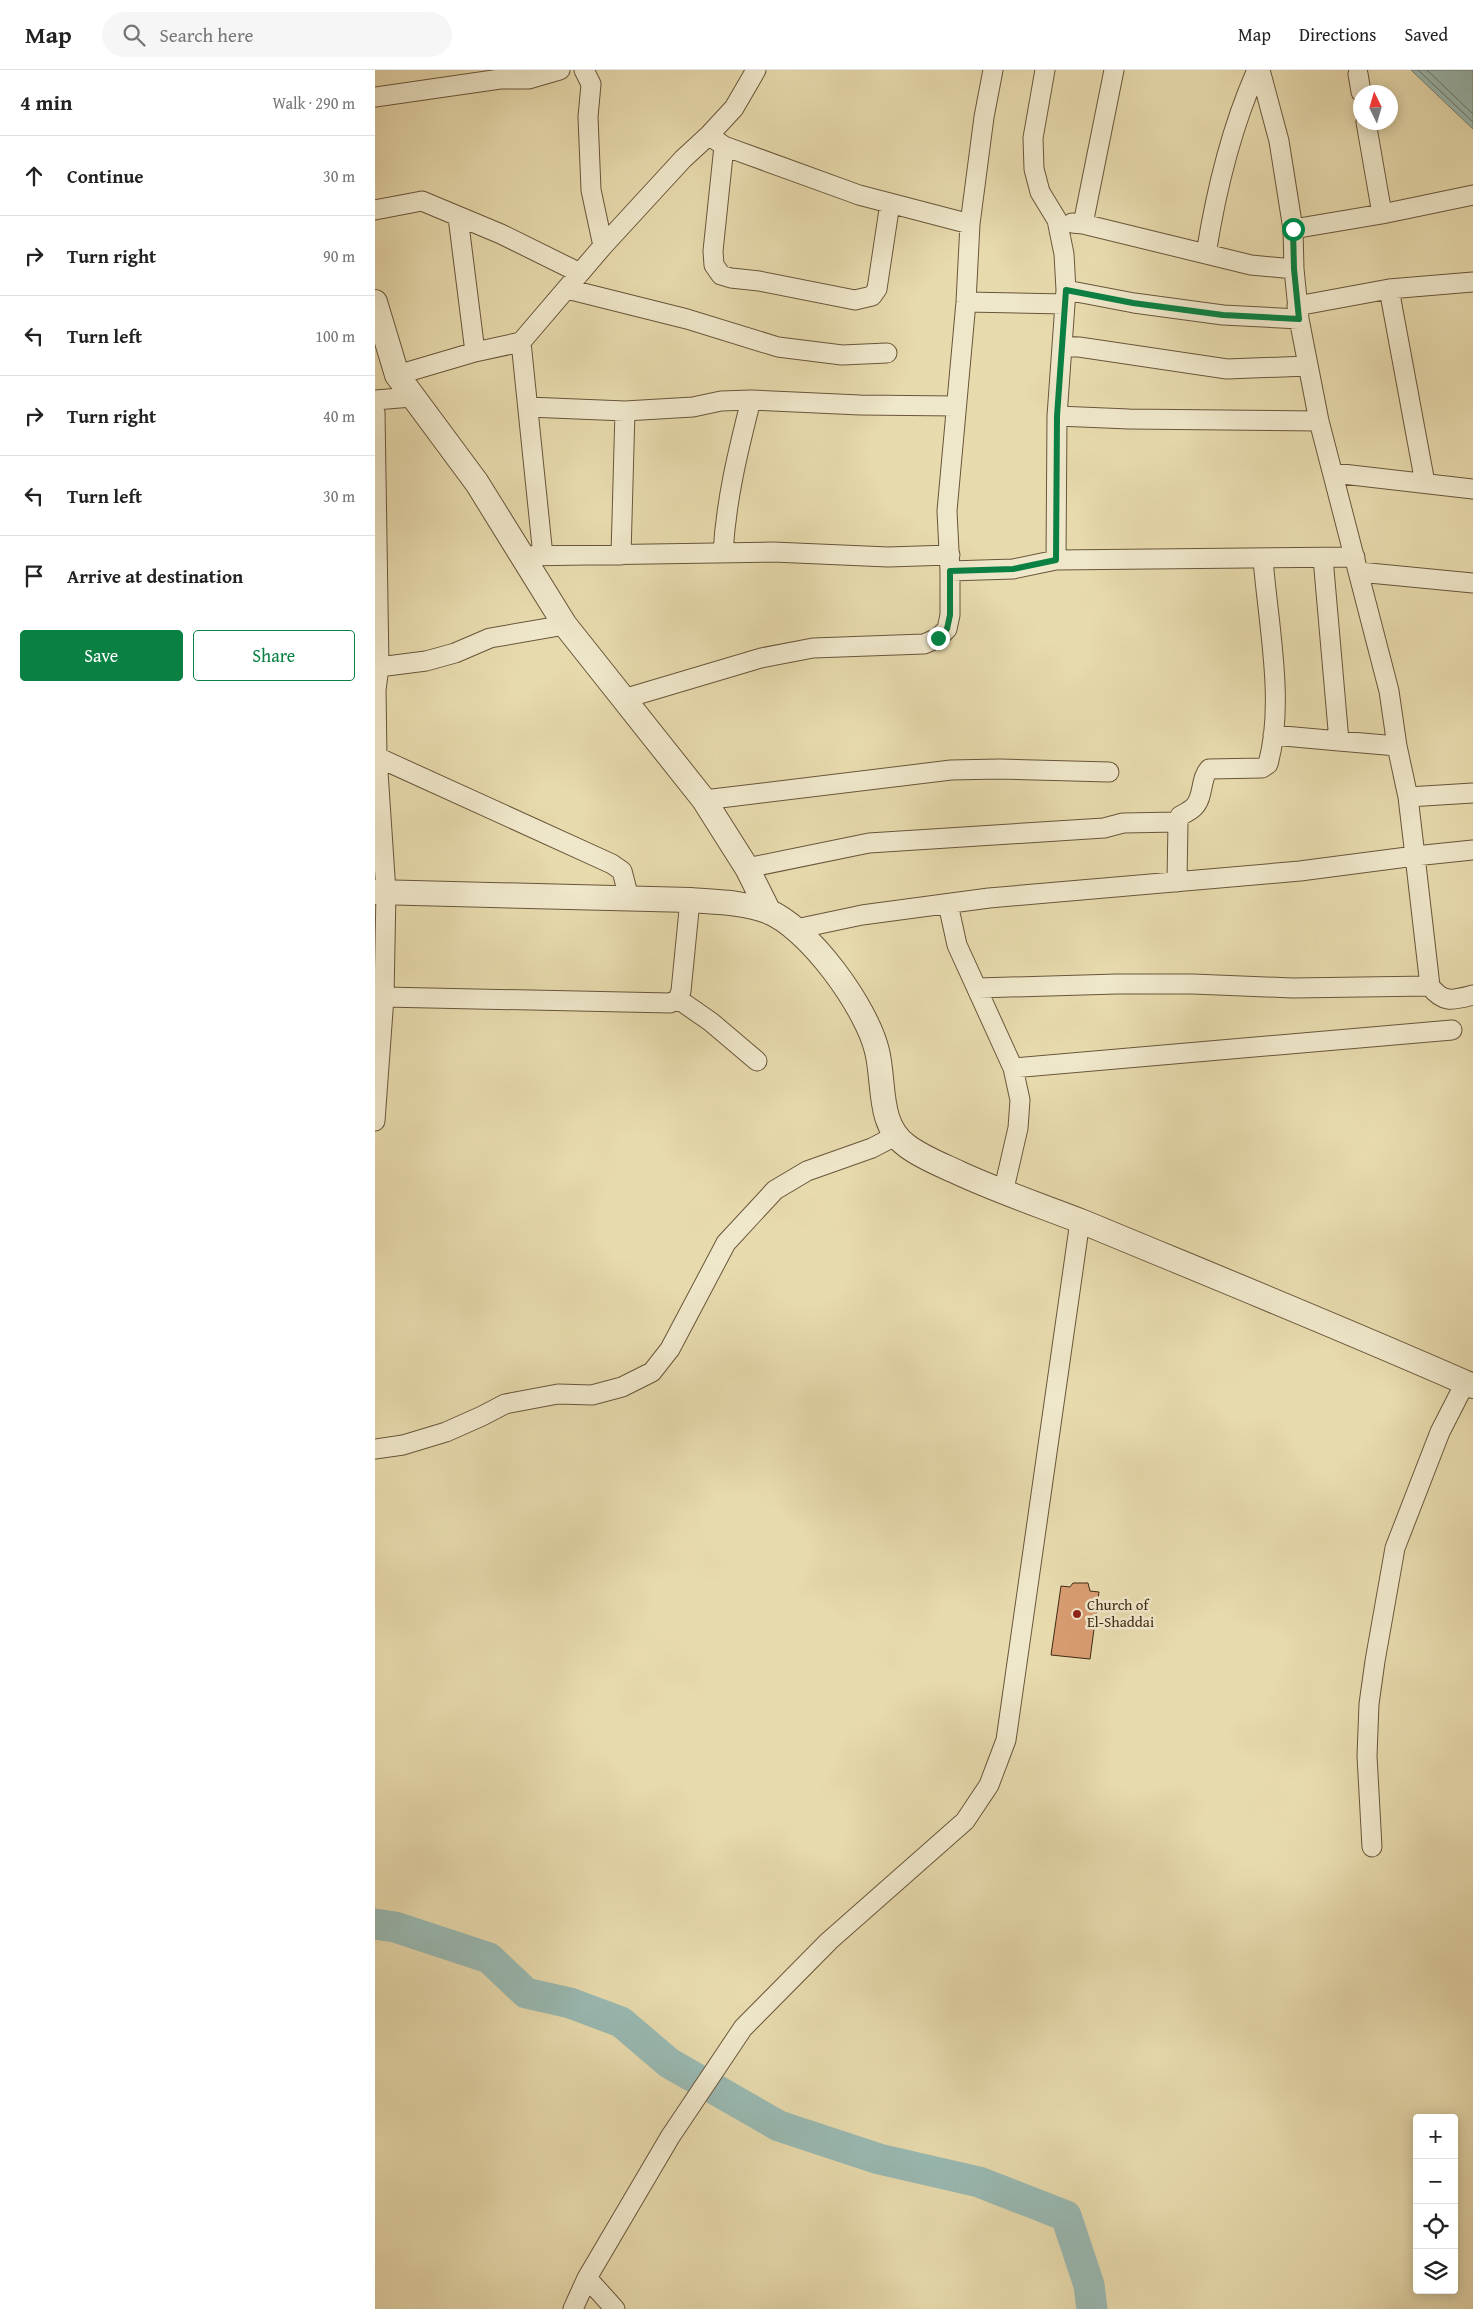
<!DOCTYPE html>
<html lang="en">
<head>
<meta charset="utf-8">
<style>
	body { margin:0; font-family:"Gentium Book Plus",serif; background:#f6f6f6; color:#222 }
	.controls { position:absolute; right:15px; bottom:15px; display:grid; overflow:hidden; border-radius:5px; box-shadow:0 2px 12px #0003 }
	.controls button { width:45px; height:45px; display:grid; place-items:center; padding:0; border:0; border-bottom:1px solid #e0e0e0; background:#fff; color:#222; font:25px sans-serif }
	.compass { position:absolute; left:978px; top:15px; width:45px; height:45px; border-radius:50%; background:#fff; box-shadow:0 2px 12px #0003; rotate:355deg }
	.stop { position:absolute; width:15px; height:15px; margin:-11px; border:4px solid #0b8043; border-radius:50%; background:#fff }
	.stop.end { background:#0b8043; border-color:#fff; box-shadow:0 1px 5px #0008 }
	.list { margin:0; padding:0; list-style:none }
	h2 { display:flex; justify-content:space-between; align-items:center; height:65px; margin:0; padding:0 20px; font-size:21px }
	h2 small { font-size:16px; font-weight:400; color:#767676 }
	.list li { display:grid; grid-template-columns:32px 1fr auto; gap:15px; align-items:center; box-sizing:border-box; height:80px; padding:0 20px; border-top:1px solid #e0e0e0 }
	.list b { display:block; font-size:19px; white-space:nowrap }
	.list em { font-size:16px; font-style:normal; color:#767676 }
	.actions { display:flex; gap:10px; padding:15px 20px }
	.actions a { flex:1; padding:11px 0; border:1px solid #0b8043; border-radius:5px; text-align:center; font-size:18px; color:#0b8043 }
	.actions .main { background:#0b8043; color:#fff }
	.icon { flex:none; width:28px; height:28px; fill:none; stroke:currentColor; stroke-width:2; stroke-linecap:round; stroke-linejoin:round }
	.map { position:relative; flex:none; width:1098px; height:2239px; overflow:hidden }
	header { display:flex; align-items:center; gap:30px; box-sizing:border-box; height:70px; padding:0 25px; background:#fff; border-bottom:1px solid #e0e0e0 }
	header strong { font-size:24px }
	nav { display:flex; gap:28px; margin-inline-start:auto; font-size:18px }
	.search { width:350px; height:45px; background:#f6f6f6; display:flex; align-items:center; gap:12px; box-sizing:border-box; padding:0 18px; border-radius:28px; color:#767676; font-size:19px }
	main { display:flex }
	aside { flex:1; background:#fff }
	.map>svg:first-child { display:block }
	.water { fill:#99b9b2; stroke:#758072 }
	.lines { fill:none; stroke-linecap:round; stroke-linejoin:round }
	.shore { stroke:#6c7262; stroke-width:1 }
	.river { stroke:#99b9b2; stroke-width:31 }
	.building { fill:#d89c71; stroke:#3f2a13 }
	.minor-casing { stroke:#69563a; stroke-width:21 }
	.tertiary-casing { stroke:#69563a; stroke-width:26 }
	.minor { stroke:#efe7ca; stroke-width:19 }
	.tertiary { stroke:#efe7ca; stroke-width:24 }
	.route { stroke:#0b8043; stroke-width:6 }
	.poi-dot { fill:#8f2418; stroke:#efe7ca; stroke-width:2 }
	.labels { text-anchor:middle; stroke-width:5; stroke-linejoin:round; paint-order:stroke }
	.poi-label { font-size:15px; fill:#3f2a13; stroke:#efe7ca; text-anchor:start }
</style>
</head>
<body>
<header>
<strong>Map</strong>
<div class="search"><svg class="icon" aria-label="search" viewBox="0 0 24 24"><circle cx="10" cy="10" r="6"/><path d="M15 15l6 6"/></svg>Search here</div>
<nav><a>Map</a><a>Directions</a><a>Saved</a></nav>
</header>
<main>
<aside>
<h2>4 min<small>Walk · 290 m</small></h2>
<ul class="list">
<li><svg class="icon" aria-label="ahead" viewBox="0 0 24 24"><path d="M12 20V5M6 11l6-6 6 6"/></svg><div><b>Continue</b></div><em>30 m</em></li>
<li><svg class="icon" aria-label="right" viewBox="0 0 24 24"><path d="M7 20v-9h11M14 6l5 5-5 5"/></svg><div><b>Turn right</b></div><em>90 m</em></li>
<li><svg class="icon" aria-label="left" viewBox="0 0 24 24"><path d="M17 20v-9H6M10 6l-5 5 5 5"/></svg><div><b>Turn left</b></div><em>100 m</em></li>
<li><svg class="icon" aria-label="right" viewBox="0 0 24 24"><path d="M7 20v-9h11M14 6l5 5-5 5"/></svg><div><b>Turn right</b></div><em>40 m</em></li>
<li><svg class="icon" aria-label="left" viewBox="0 0 24 24"><path d="M17 20v-9H6M10 6l-5 5 5 5"/></svg><div><b>Turn left</b></div><em>30 m</em></li>
<li><svg class="icon" aria-label="arrive" viewBox="0 0 24 24"><path d="M6 21V4h12l-3 4 3 4H6"/></svg><div><b>Arrive at destination</b></div></li>
</ul>
<div class="actions"><a class="main">Save</a><a>Share</a></div>
</aside>
<div class="map">
<svg width="1098" height="2239" viewBox="0 0 1098 2239">
	<rect width="100%" height="100%" fill="#e7daad"/>
	<filter id="stains"><feTurbulence type="fractalNoise" baseFrequency=".004" numOctaves="4"/><feColorMatrix values="0 0 0 0 .2 0 0 0 0 .09 0 0 0 0 .02 0 0 0 .5 -.17"/></filter>
	<radialGradient id="worn" r=".72"><stop offset=".6" stop-color="#630" stop-opacity="0"/><stop offset="1" stop-color="#630" stop-opacity=".3"/></radialGradient>
	<path class="water" d="M1036 0H1098V59Z"/>
	<g class="lines">
		<path class="shore" d="M1043 0 1098 52
			M1052 0 1098 44"/>
		<path class="river" d="M0 1854 20 1857 114 1888 151 1923 195 1933 246 1952 294 1993 404 2056 504 2089 604 2112 691 2146 714 2215 717 2239"/>
	</g>
	<path class="building" d="M698 1513H713L715 1521 724 1522 715 1589 676 1585 686 1516 695 1517Z"/>
	<g class="lines">
		<defs>
			<path id="minor" d="M209 0 216 14 213 47 216 120 228 176
				M670 0 658 68 659 99 665 122 682 150 689 184 691 220 682 346 754 349 944 351
				M983 4 986 22
				M0 27 125 9H154L185 0
				M991 52 1007 144
				M339 69 349 76 484 125 595 154
				M349 76 338 181 339 195 346 205 356 208 384 211 480 230 497 226 502 219 515 133
				M0 140 47 131 126 164 205 203
				M83 147 100 282
				M697 153 708 154 739 0
				M708 154 876 195 919 199
				M918 159 1007 144 1098 125
				M831 184C841 121 856 58 882 0
				M192 219 312 249 403 277 467 285 512 283
				M1014 219 1050 413
				M691 220 759 233 848 245 924 249
				M591 232 690 234
				M922 236 1014 219 1098 212
				M146 272 168 486
				M687 276 704 277 852 299 933 296
				M22 305 100 282 146 272 228 176 308 89 334 65 359 38 381 0
				M0 330 37 327
				M153 337 250 341 318 337 346 331 376 330 485 335 581 336
				M0 342 4 597 1 620 2 687 11 822 9 927 0 1051
				M959 403 1098 419
				M348 483C351 430 363 381 376 330
				M246 485 250 341
				M147 486 398 482 513 487 575 485
				M681 490 682 346
				M575 501 638 499 681 490 980 487
				M984 502 1098 513
				M4 597 51 591 80 583 115 568 190 555
				M248 629 386 588 438 578 549 574 563 568 572 559 575 545V501L572 441 591 232 595 154 609 47 618 0
				M898 665 964 671 948 488
				M964 671 1022 676
				M2 687 237 794 247 801 254 828
				M1033 727 1098 723
				M329 730 576 700 625 699 734 702
				M1098 780 1040 786 1055 916C1068 934 1079 930 1098 925
				M372 798 494 773 729 758 748 753 803 752
				M802 812 803 752 805 746C810 743 815 741 819 737 829 727 825 709 834 699L887 698 893 694C910 633 893 553 888 489
				M573 834 582 875 638 998 645 1030 643 1058 628 1123
				M421 859 487 845 614 828 925 801 1040 786 1033 727 1022 676 1014 621 944 351 924 249 919 199 918 159 904 71 885 0
				M603 918 742 914H818L918 918 1055 916
				M9 927 295 933 303 929 306 921 315 830
				M303 929 336 952 382 991
				M638 998 1077 960
				M0 1379 28 1375 71 1362 107 1346 130 1334 183 1324 217 1325 247 1317 277 1302 295 1279 351 1173 400 1120 432 1101 497 1078 520 1066
				M997 1777 992 1686 994 1634 1000 1591 1020 1478 1065 1362 1090 1313
				M212 2208 240 2239
				M198 2239 212 2208 295 2067 368 1958 454 1871 590 1751 614 1715 631 1670 705 1151"/>
			<path id="tertiary" d="M0 232 22 305 102 413 190 555 329 730 372 798 394 842
				M0 822 315 830C340 832 368 832 392 841 434 857 492 938 502 981 510 1013 502 1055 532 1076 548 1088 567 1095 584 1103 625 1122 667 1136 708 1152 838 1206 969 1259 1098 1316"/>
		</defs>
		<use href="#minor" class="minor-casing"/>
		<use href="#tertiary" class="tertiary-casing"/>
		<use href="#minor" class="minor"/>
		<use href="#tertiary" class="tertiary"/>
	</g>
	<g class="lines">
		<path class="route" d="M563 568 572 559 575 545V501L638 499 681 490 682 346 691 220 758 233 848 245 924 249 919 199 918 159"/>
	</g>
	<circle class="poi-dot" cx="702" cy="1544" r="5"/>
	<g class="labels">
		<g class="poi-label">
			<text x="712" y="1540">Church of<tspan x="712" dy="17">El-Shaddai</tspan></text>
		</g>
	</g>
	<rect width="100%" height="100%" filter="url(#stains)"/>
	<rect width="100%" height="100%" fill="url(#worn)"/>
</svg>
<div class="controls">
<button>+</button>
<button>−</button>
<button><svg class="icon" aria-label="locate" viewBox="0 0 24 24"><circle cx="12" cy="12" r="6"/><path d="M12 2v4M12 18v4M2 12h4M18 12h4"/></svg></button>
<button><svg class="icon" aria-label="layers" viewBox="0 0 24 24"><path d="M12 4l9 5-9 5-9-5zM3 14l9 5 9-5"/></svg></button>
</div>
<svg class="compass" viewBox="-18 -18 36 36"><path d="M0-13l5 13h-10z" fill="#e53935"/><path d="M0 13l5-13h-10z" fill="#767676"/></svg>
<div class="stop" style="left:918px;top:159px"></div>
<div class="stop end" style="left:563px;top:568px"></div>
</div>
</main>
</body>
</html>
